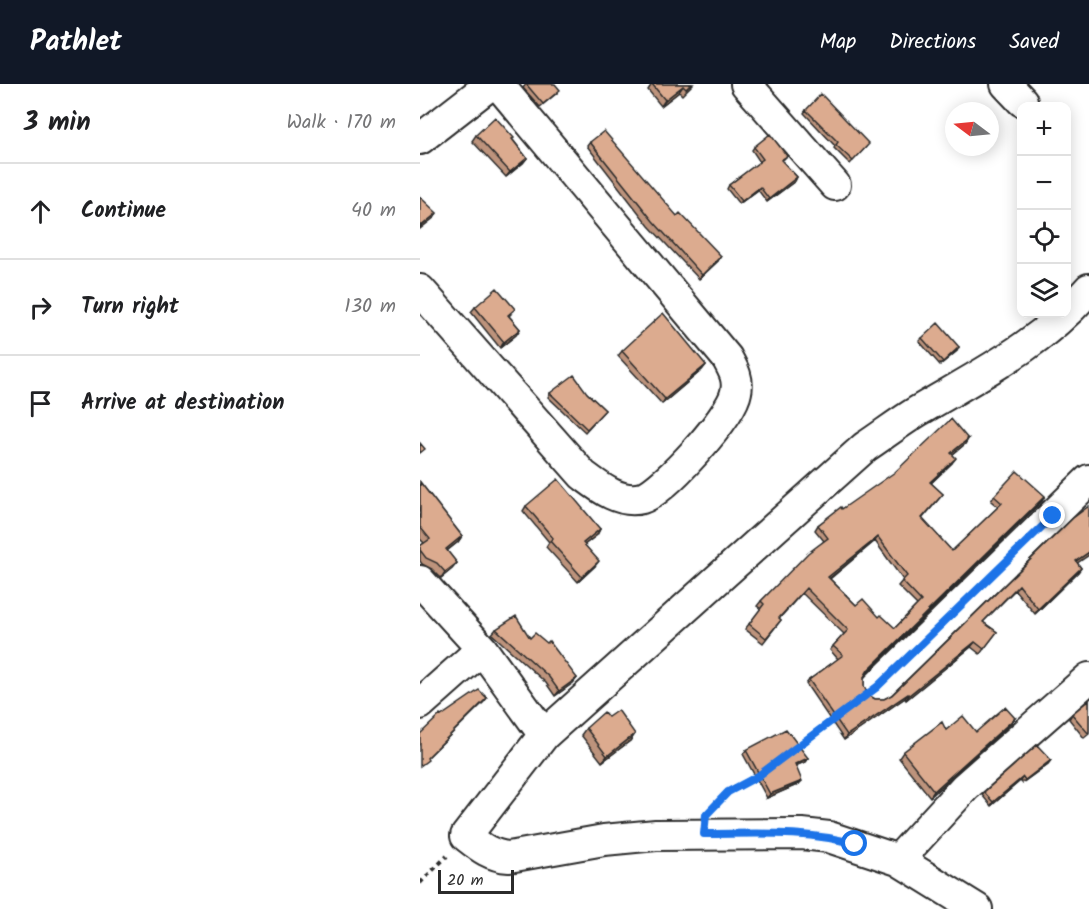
<!DOCTYPE html>
<html lang="en">
<head>
<meta charset="utf-8">
<style>
	body { margin:0; font-family:Kalam,sans-serif; background:#f2f2f2; color:#202124 }
	.controls { position:absolute; right:18px; top:18px; display:grid; overflow:hidden; border-radius:12px; box-shadow:0 3px 15px #0003 }
	.controls button { width:54px; height:54px; display:grid; place-items:center; padding:0; border:0; border-bottom:2px solid #e0e0e0; background:#fff; color:#202124; font:30px sans-serif }
	.compass { position:absolute; left:525px; top:18px; width:54px; height:54px; border-radius:50%; background:#fff; box-shadow:0 3px 15px #0003; rotate:286deg }
	.scale { position:absolute; left:18px; bottom:15px; width:76px; box-sizing:border-box; padding-left:6px; border:3px solid #2b2b2b; border-top:0; font-size:16px; line-height:21px; white-space:nowrap; color:#2b2b2b; -webkit-text-stroke:4px #fff; paint-order:stroke }
	.stop { position:absolute; width:18px; height:18px; margin:-14px; border:4px solid #1a73e8; border-radius:50%; background:#fff }
	.stop.end { background:#1a73e8; border-color:#fff; box-shadow:0 2px 6px #0008 }
	.list { margin:0; padding:0; list-style:none }
	h2 { display:flex; justify-content:space-between; align-items:center; height:78px; margin:0; padding:0 24px; font-size:26px }
	h2 small { font-size:20px; font-weight:400; color:#757577 }
	.list li { display:grid; grid-template-columns:39px 1fr auto; gap:18px; align-items:center; box-sizing:border-box; height:96px; padding:0 24px; border-top:2px solid #e0e0e0 }
	.list b { display:block; font-size:22px; white-space:nowrap }
	.list em { font-size:20px; font-style:normal; color:#757577 }
	.icon { flex:none; width:33px; height:33px; fill:none; stroke:currentColor; stroke-width:2; stroke-linecap:round; stroke-linejoin:round }
	.map { position:relative; flex:none; width:669px; height:825px; overflow:hidden }
	header { display:flex; align-items:center; gap:36px; box-sizing:border-box; height:84px; padding:0 30px; background:#111827; color:#fff }
	header strong { font-size:28px }
	nav { display:flex; gap:33px; margin-inline-start:auto; font-size:21px }
	main { display:flex }
	aside { flex:1; background:#fff }
	.map>svg:first-child { display:block }
	.lines { fill:none; stroke-linecap:round; stroke-linejoin:round }
	.street-casing { stroke:#2b2b2b; stroke-width:34 }
	.path { stroke:#2b2b2b; stroke-width:4; stroke-dasharray:4.5 4.5; stroke-linecap:butt }
	.street { stroke:#fff; stroke-width:30 }
	.wall { fill:#bd937b; stroke:#2b2b2b; stroke-width:1.5; fill-rule:evenodd }
	.shaded-wall { fill:#9a7864; stroke:#2b2b2b; stroke-width:1.5 }
	.building { fill:#dcab8f; stroke:#2b2b2b; stroke-width:1.5; fill-rule:evenodd }
	.route { stroke:#1a73e8; stroke-width:8 }
</style>
</head>
<body>
<header>
<strong>Pathlet</strong>
<nav><a>Map</a><a>Directions</a><a>Saved</a></nav>
</header>
<main>
<aside>
<h2>3 min<small>Walk · 170 m</small></h2>
<ul class="list">
<li><svg class="icon" aria-label="ahead" viewBox="0 0 24 24"><path d="M12 20V5M6 11l6-6 6 6"/></svg><div><b>Continue</b></div><em>40 m</em></li>
<li><svg class="icon" aria-label="right" viewBox="0 0 24 24"><path d="M7 20v-9h11M14 6l5 5-5 5"/></svg><div><b>Turn right</b></div><em>130 m</em></li>
<li><svg class="icon" aria-label="arrive" viewBox="0 0 24 24"><path d="M6 21V4h12l-3 4 3 4H6"/></svg><div><b>Arrive at destination</b></div></li>
</ul>
</aside>
<div class="map">
<svg width="669" height="825" viewBox="0 0 669 825">
	<rect width="100%" height="100%" fill="#fff"/>
	<filter id="ink" filterUnits="userSpaceOnUse"><feTurbulence type="fractalNoise" baseFrequency=".0167" numOctaves="2"/><feDisplacementMap in="SourceGraphic" scale="12" xChannelSelector="R" yChannelSelector="G"/><feConvolveMatrix kernelMatrix="1 2 1 2 8 2 1 2 1" color-interpolation-filters="sRGB"/></filter>
	<g filter="url(#ink)">
		<g class="lines">
			<defs>
				<path id="street" d="M326 0 415 101
					M586 0 602 17
					M0 55 71 0
					M0 206 163 391C179 403 200 420 222 414 244 407 312 332 316 308 319 295 313 285 307 274L78 0
					M0 497 62 565 124 651
					M457 603 669 396
					M0 620 62 565
					M478 776 545 703 669 594
					M557 825 478 776 409 753 382 750 236 751 184 756 89 773C71 772 60 763 46 752L124 651 445 363C463 351 480 338 498 327 560 290 621 261 669 205"/>
			</defs>
			<use href="#street" class="street-casing"/>
			<path class="path" d="M377 664 413 635
				M294 723 308 708 339 692
				M0 799 27 772"/>
			<use href="#street" class="street"/>
		</g>
		<path class="wall" d="M106 0 137 9 120 23 103 4Z
			M232 0H273L262 11 259 8 241 22 228 6Z
			M386 26 446 63 430 80 414 64 415 62 384 29Z
			M56 51 93 56 107 74 103 79 86 93 52 57Z
			M170 58 257 132 298 177 279 195 229 142 167 62Z
			M334 63 367 72 362 77 377 93 375 97 347 118 338 106 319 120 307 105 309 101 340 78 332 66Z
			M55 223 91 230 89 232 100 245 96 251 80 264 51 228Z
			M502 254 539 263 537 267 520 281 499 257Z
			M202 267 286 281 282 286 242 320 198 272Z
			M130 309H167L185 326 165 348 128 313Z
			M548 355 545 360 532 371V379L511 399 523 410 502 435 532 467 578 423 571 417 574 412 622 417 446 590 444 593V602L448 611 455 615H464L472 611 653 434 657 479 661 484 658 488 615 530 595 506 563 538 577 548 560 570 551 563 486 616 485 614 424 656 386 600 389 596 418 575 410 566 424 550 382 509 359 535 361 536 343 559 325 545 341 525 337 522 341 517 404 457 395 446 398 441 422 425ZM455 457 483 496 478 502 497 521 475 544 459 533 436 521 410 495Z
			M0 398 42 452 38 458 27 467 37 479 32 485 21 494 12 485 2 480 0 477V462L4 459 0 455Z
			M106 422 180 445 177 451 164 461 175 482 158 498 126 463 129 458 103 427Z
			M76 545 110 554 157 594 153 599 135 612 126 599 72 550Z
			M669 616V650L664 654 649 635 652 630Z
			M188 633 215 650 210 657 182 678 161 651 166 644Z
			M595 634 591 639 510 713 479 674 483 668 526 646 556 648Z
			M326 666 388 674 385 678 375 682 379 700 347 714 323 670Z
			M631 676 628 680 602 699 600 697 571 722 562 711 564 708Z"/>
		<path class="shaded-wall" d="M263 2 259 8 241 22 245 16Z
			M107 74 103 79 86 93 90 88Z
			M377 93 375 97 347 118 349 115Z
			M340 103 338 106 319 120 322 117Z
			M17 129 15 133 0 145V143Z
			M301 172 298 177 279 195 282 191Z
			M100 245 96 251 80 264 84 258Z
			M539 263 537 267 520 281 523 278Z
			M286 281 282 286 242 320 245 315Z
			M548 355 545 360 528 374 531 369Z
			M536 374 532 379 507 403 510 398Z
			M625 412 622 417 445 591 448 586Z
			M180 445 177 451 159 465 163 459Z
			M42 452 38 458 21 471 26 465Z
			M458 453 455 457 405 498 408 493Z
			M669 468V471L653 482 656 477Z
			M179 477 175 482 158 498 162 493Z
			M37 479 32 485 21 494 25 488Z
			M661 484 658 488 615 530 618 525Z
			M555 558 551 563 486 616 489 611Z
			M157 594 153 599 135 612 139 607Z
			M488 610 485 614 424 656 427 651Z
			M67 614 64 618 4 677Z
			M595 634 591 639 510 713 514 707Z
			M215 650 210 657 182 678 187 672Z
			M388 674 385 678 372 683 375 680Z
			M631 676 628 680 602 699 605 696Z
			M603 693 600 697 571 722 573 718Z
			M382 697 379 700 347 714 350 710Z"/>
		<path class="building" d="M106 0H135L140 6 123 20Z
			M232 0H271L266 5 263 2 245 16Z
			M401 10 449 60 433 77 416 61 418 58 386 26Z
			M75 33 94 54 92 55 107 74 90 88 56 51Z
			M184 47 257 132 260 129 301 172 282 191 233 137 170 58Z
			M350 50 367 72 361 76 377 93 349 115 340 103 322 117 309 101 343 75 334 63Z
			M0 113 17 129 0 143Z
			M77 204 95 225 88 231 100 245 84 258 55 223Z
			M243 229 286 281 245 315 202 267Z
			M518 239 539 263 523 278 502 254Z
			M154 291 167 309 185 326 167 345 130 309Z
			M531 335 548 355 531 369 536 374 510 398 523 410 502 434 532 467 582 419 574 412 597 387 625 412 448 586 444 593V602L448 611 455 615H464L472 611 653 434 669 422V468L656 477 661 484 618 525 599 501 563 538 577 548 564 565 555 558 489 611 488 610 427 651 389 596 423 571 413 562 428 546 386 504 359 534 361 536 346 554 329 540 344 520 341 517 388 469 408 454 398 441 421 423 422 425 475 388ZM458 453 487 492 482 497 501 517 475 544 461 531 459 533 443 515 436 521 408 493Z
			M0 359 5 365 0 369Z
			M138 395 180 445 163 459 179 477 162 493 130 457 133 454 106 422Z
			M0 398 42 452 26 465 37 479 25 488 17 479 6 474 0 466V462L10 455 0 443Z
			M96 532 110 554 115 549 127 559 129 557 157 594 139 607 129 593 76 545Z
			M59 606 67 614 7 674 8 676 0 682V650L20 631 21 632Z
			M669 616V648L668 649 652 630Z
			M585 623 595 634 514 707 483 668 522 638 526 646 543 632 556 648Z
			M198 626 215 650 187 672 166 644 184 628 188 633Z
			M366 645 388 674 375 680 382 697 350 710 326 666Z
			M617 661 631 676 605 696 603 693 573 718 564 708Z"/>
	</g>
	<g class="lines" filter="url(#ink)">
		<path class="route" d="M435 760C386 746 334 750 284 750L286 731 308 708 338 692 457 603 633 432"/>
	</g>
</svg>
<div class="controls">
<button>+</button>
<button>−</button>
<button><svg class="icon" aria-label="locate" viewBox="0 0 24 24"><circle cx="12" cy="12" r="6"/><path d="M12 2v4M12 18v4M2 12h4M18 12h4"/></svg></button>
<button><svg class="icon" aria-label="layers" viewBox="0 0 24 24"><path d="M12 4l9 5-9 5-9-5zM3 14l9 5 9-5"/></svg></button>
</div>
<svg class="compass" viewBox="-18 -18 36 36"><path d="M0-13l5 13h-10z" fill="#e53935"/><path d="M0 13l5-13h-10z" fill="#757577"/></svg>
<div class="scale">20 m</div>
<div class="stop" style="left:435px;top:760px"></div>
<div class="stop end" style="left:633px;top:432px"></div>
</div>
</main>
</body>
</html>
